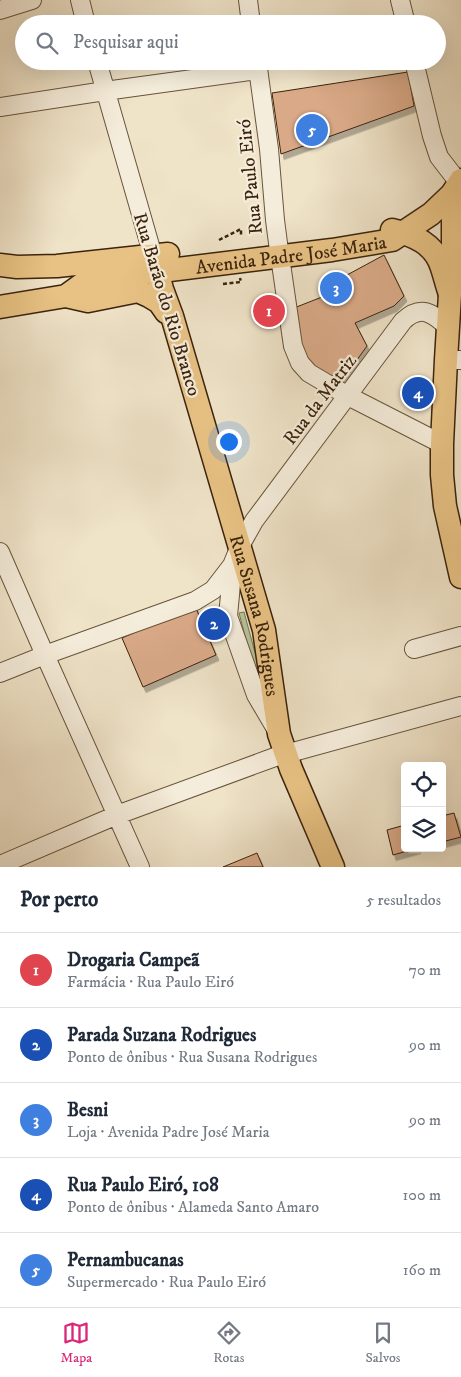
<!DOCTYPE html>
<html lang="pt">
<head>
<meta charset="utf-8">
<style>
	body { margin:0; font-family:"IM FELL DW Pica",serif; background:#f2f2f3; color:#1f2937 }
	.controls { position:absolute; right:15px; bottom:15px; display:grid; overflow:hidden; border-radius:5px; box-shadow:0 5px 20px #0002 }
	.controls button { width:45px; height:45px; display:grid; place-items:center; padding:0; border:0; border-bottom:1px solid #e0e1e3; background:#fff; color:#1f2937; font:25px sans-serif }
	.you { position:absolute; left:228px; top:441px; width:18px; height:18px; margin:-12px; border:4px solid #fff; border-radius:50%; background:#1a73e8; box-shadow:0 0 0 8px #1a73e833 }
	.badge { display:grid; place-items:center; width:32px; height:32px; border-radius:50%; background:#db2777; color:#fff; font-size:16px; font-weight:700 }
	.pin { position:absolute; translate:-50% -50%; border:2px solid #fff; box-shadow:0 1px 5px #0006 }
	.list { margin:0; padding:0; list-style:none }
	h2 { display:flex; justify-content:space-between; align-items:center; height:65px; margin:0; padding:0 20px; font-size:21px }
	h2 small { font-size:16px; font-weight:400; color:#747a83 }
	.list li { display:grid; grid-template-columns:32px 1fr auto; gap:15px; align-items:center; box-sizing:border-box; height:75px; padding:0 20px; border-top:1px solid #e0e1e3 }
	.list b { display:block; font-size:19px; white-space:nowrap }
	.list p { margin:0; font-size:16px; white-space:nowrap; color:#747a83 }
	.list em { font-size:16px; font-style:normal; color:#747a83 }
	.icon { flex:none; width:28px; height:28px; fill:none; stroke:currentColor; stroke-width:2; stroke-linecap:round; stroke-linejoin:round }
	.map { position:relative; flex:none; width:461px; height:867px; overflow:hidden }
	.search { position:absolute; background:#fff; box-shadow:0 5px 20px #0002; left:15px; right:15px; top:15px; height:55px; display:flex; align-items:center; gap:12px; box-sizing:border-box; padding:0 18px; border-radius:28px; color:#747a83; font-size:19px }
	.sheet { height:440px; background:#fff }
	nav { display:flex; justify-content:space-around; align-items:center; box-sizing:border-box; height:70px; border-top:1px solid #e0e1e3; background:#fff; font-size:14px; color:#747a83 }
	nav a { display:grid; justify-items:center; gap:2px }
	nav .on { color:#db2777 }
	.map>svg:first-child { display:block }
	.green { fill:#b5c599; stroke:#787453 }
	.building { fill:#daaa88; stroke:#3b230d; filter:url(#shadow) }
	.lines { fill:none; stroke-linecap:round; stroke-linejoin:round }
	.minor-casing { stroke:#68533c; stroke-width:20 }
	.major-casing { stroke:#3b230d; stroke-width:25 }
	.path { stroke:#3b230d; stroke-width:2.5; stroke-dasharray:4 2.5; stroke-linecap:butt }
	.minor { stroke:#f5eddb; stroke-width:18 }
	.major { stroke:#e8c284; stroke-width:22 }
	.labels { text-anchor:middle; stroke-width:4.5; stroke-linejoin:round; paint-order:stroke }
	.street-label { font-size:19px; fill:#3b230d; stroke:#f5eddb }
</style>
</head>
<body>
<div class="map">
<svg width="461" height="867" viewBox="0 0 461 867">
	<defs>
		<filter id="shadow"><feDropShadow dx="3" dy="5.5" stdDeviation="0" flood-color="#0004"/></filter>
	</defs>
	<rect width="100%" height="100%" fill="#efe3c8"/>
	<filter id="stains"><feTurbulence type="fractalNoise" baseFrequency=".004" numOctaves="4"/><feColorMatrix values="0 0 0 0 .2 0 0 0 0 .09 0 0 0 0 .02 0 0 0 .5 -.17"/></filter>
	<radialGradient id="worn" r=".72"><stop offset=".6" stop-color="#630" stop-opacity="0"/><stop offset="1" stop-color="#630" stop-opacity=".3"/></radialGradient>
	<path class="green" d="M244 612 261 675 256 677 239 613Z"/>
	<path class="building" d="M408 72 414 106 281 154 272 93Z
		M384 255 404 296 394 306 355 323 367 346 344 378 338 379 312 367 300 347 294 308 327 295 323 288Z
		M195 606 216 655 143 687 122 638Z
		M454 813 461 837 442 842V816Z
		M405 825V848H418L393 855 387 830Z
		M257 853 263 867H223Z"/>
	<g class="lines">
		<defs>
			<path id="minor" d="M80 0 86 24
				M248 0 251 24
				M400 0 406 24
				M0 10 32 0
				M97 61 153 256
				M257 61 269 149 275 220 278 243 293 346 300 363 309 373 348 396 442 444
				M414 61 432 136 439 157 459 183
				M0 107 105 91 258 70
				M446 360H461
				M0 552 45 655 140 867
				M414 649 461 636
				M0 673 45 655 195 601 213 590 233 564
				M276 729 256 695 228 616 233 563 240 546 254 521 403 321C421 304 433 313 449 328
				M0 865 117 815 275 757 461 706"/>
			<g id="major">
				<path d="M452 194 453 222V274L450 294 446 360 442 444V475L445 506 461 577"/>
				<path d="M392 230C414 235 435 244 442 268 445 277 447 286 450 294"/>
				<path id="s1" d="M153 256 162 289 172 316 264 630 279 734 291 769 333 867"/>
				<path d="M0 265 17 267 57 266 168 254"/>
				<path d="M66 296 88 301 138 291 149 296 159 302 166 312 170 314"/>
				<path id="s2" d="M0 307 66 296 84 283 137 274 332 250 392 240 431 214 452 194 461 180"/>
			</g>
		</defs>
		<use href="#minor" class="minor-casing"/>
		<use href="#major" class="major-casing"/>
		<path class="path" d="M219 240 241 229V236
			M223 284 241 282 240 278"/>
		<use href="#minor" class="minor"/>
		<use href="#major" class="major"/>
	</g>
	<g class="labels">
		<g class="street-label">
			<text transform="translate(249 177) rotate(-96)" y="7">Rua Paulo Eiró</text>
			<text dy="7" stroke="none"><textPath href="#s2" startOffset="298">Avenida Padre José Maria</textPath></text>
			<text transform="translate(168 304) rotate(73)" y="7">Rua Barão do Rio Branco</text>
			<text transform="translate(319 399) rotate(-53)" y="7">Rua da Matriz</text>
			<text dy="7" stroke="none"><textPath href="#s1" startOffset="374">Rua Susana Rodrigues</textPath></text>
		</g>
	</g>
	<rect width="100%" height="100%" filter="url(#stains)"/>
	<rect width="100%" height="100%" fill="url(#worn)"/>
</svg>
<div class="controls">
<button><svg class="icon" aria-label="locate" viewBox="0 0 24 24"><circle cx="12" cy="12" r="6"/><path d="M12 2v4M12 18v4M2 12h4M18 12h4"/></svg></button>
<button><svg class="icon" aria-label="layers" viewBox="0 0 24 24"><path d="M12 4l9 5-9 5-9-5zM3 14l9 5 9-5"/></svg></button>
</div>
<div class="you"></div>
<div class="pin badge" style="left:269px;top:311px;background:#e0444e">1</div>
<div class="pin badge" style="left:214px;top:624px;background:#1a4fb4">2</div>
<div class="pin badge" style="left:336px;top:288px;background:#3f7fe0">3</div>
<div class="pin badge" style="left:418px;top:393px;background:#1a4fb4">4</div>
<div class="pin badge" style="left:312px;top:130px;background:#3f7fe0">5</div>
<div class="search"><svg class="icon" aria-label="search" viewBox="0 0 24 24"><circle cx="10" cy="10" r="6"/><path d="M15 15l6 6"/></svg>Pesquisar aqui</div>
</div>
<section class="sheet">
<h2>Por perto<small>5 resultados</small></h2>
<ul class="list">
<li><span class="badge" style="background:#e0444e">1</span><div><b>Drogaria Campeã</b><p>Farmácia · Rua Paulo Eiró</p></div><em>70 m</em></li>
<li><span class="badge" style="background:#1a4fb4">2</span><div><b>Parada Suzana Rodrigues</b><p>Ponto de ônibus · Rua Susana Rodrigues</p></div><em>90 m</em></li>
<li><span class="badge" style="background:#3f7fe0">3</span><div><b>Besni</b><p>Loja · Avenida Padre José Maria</p></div><em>90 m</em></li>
<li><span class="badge" style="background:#1a4fb4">4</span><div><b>Rua Paulo Eiró, 108</b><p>Ponto de ônibus · Alameda Santo Amaro</p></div><em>100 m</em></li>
<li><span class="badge" style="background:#3f7fe0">5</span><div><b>Pernambucanas</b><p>Supermercado · Rua Paulo Eiró</p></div><em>160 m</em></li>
</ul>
</section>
<nav>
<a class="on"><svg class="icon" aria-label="map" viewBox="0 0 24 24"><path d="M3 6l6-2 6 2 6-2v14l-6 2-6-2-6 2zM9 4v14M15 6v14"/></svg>Mapa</a>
<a><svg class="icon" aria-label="directions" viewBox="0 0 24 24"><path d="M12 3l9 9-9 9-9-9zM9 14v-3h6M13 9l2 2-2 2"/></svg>Rotas</a>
<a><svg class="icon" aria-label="saved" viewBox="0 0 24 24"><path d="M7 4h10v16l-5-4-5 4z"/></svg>Salvos</a>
</nav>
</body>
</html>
